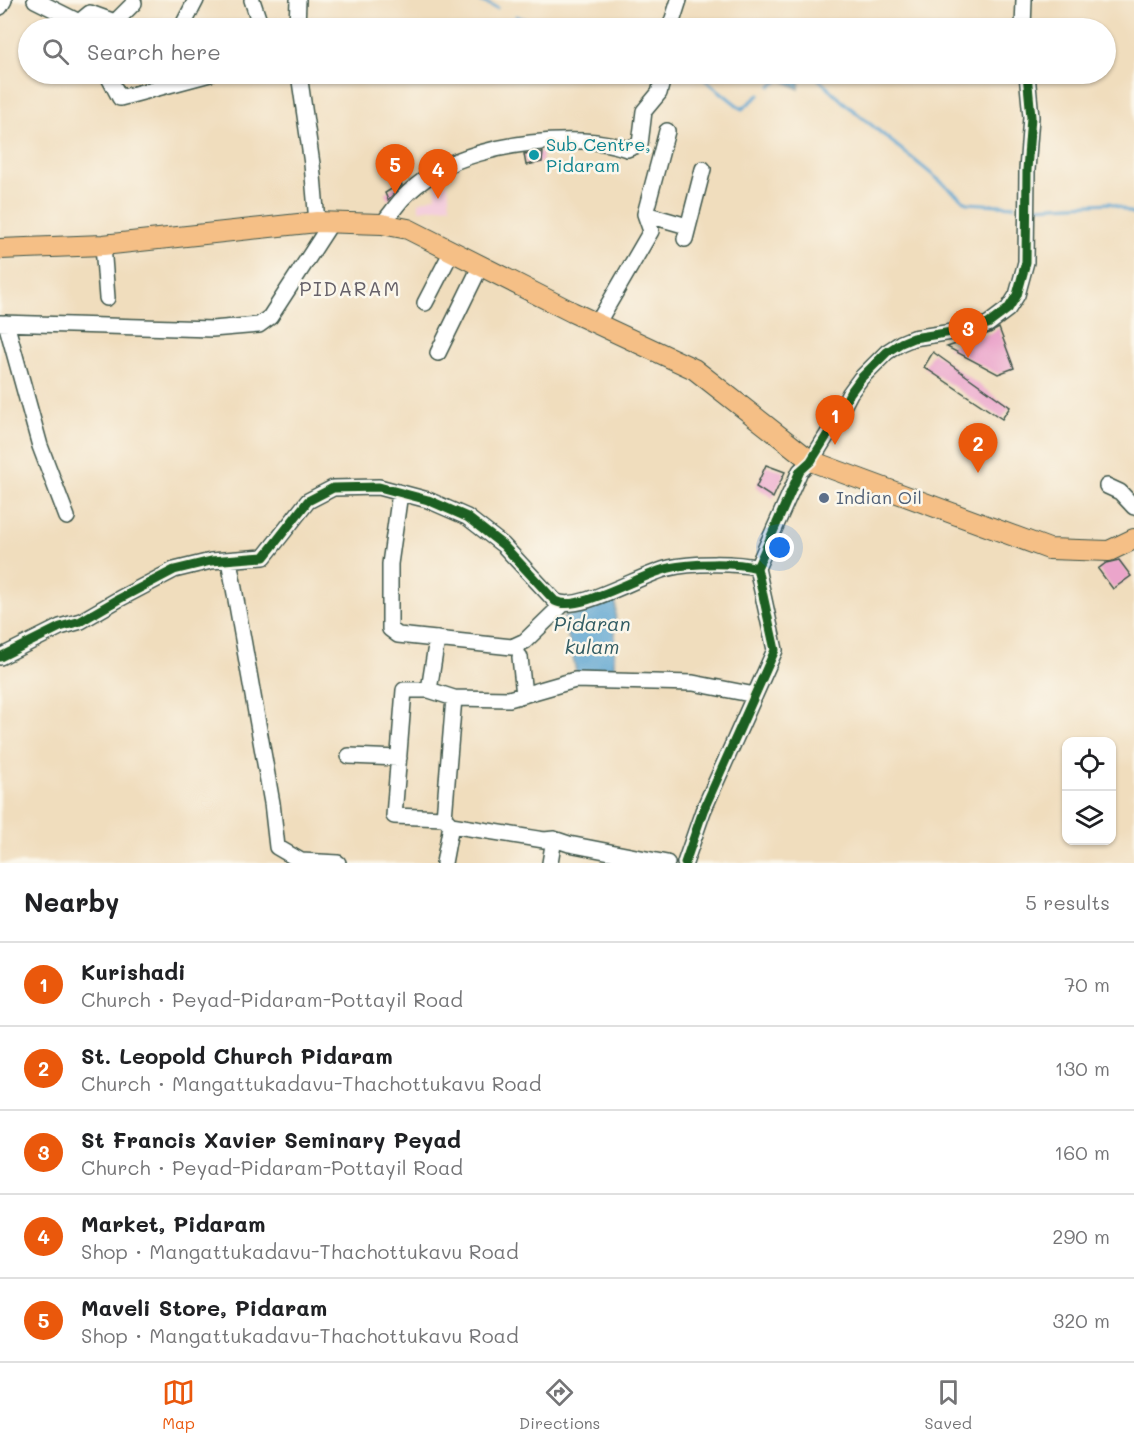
<!DOCTYPE html>
<html lang="en">
<head>
<meta charset="utf-8">
<style>
	body { margin:0; font-family:Mali,sans-serif; background:#f6f6f6; color:#202124 }
	.controls { position:absolute; right:18px; bottom:18px; display:grid; overflow:hidden; border-radius:12px; box-shadow:0 2px 4px #0004 }
	.controls button { width:54px; height:54px; display:grid; place-items:center; padding:0; border:0; border-bottom:2px solid #e0e0e0; background:#fff; color:#202124; font:30px sans-serif }
	.you { position:absolute; left:780px; top:548px; width:21px; height:21px; margin:-15px; border:4px solid #fff; border-radius:50%; background:#1a73e8; box-shadow:0 0 0 9px #1a73e833 }
	.badge { display:grid; place-items:center; width:39px; height:39px; border-radius:50%; background:#ea580c; color:#fff; font-size:20px; font-weight:700 }
	.pin { position:absolute; translate:-50% -50px; filter:drop-shadow(0 2px 3px #0008) }
	.pin::after { content:''; position:absolute; top:32px; width:21px; height:18px; background:inherit; clip-path:polygon(0 0,100% 0,50% 100%) }
	.list { margin:0; padding:0; list-style:none }
	h2 { display:flex; justify-content:space-between; align-items:center; height:78px; margin:0; padding:0 24px; font-size:26px }
	h2 small { font-size:20px; font-weight:400; color:#757577 }
	.list li { display:grid; grid-template-columns:39px 1fr auto; gap:18px; align-items:center; box-sizing:border-box; height:84px; padding:0 24px; border-top:2px solid #e0e0e0 }
	.list b { display:block; font-size:22px; white-space:nowrap }
	.list p { margin:0; font-size:20px; white-space:nowrap; color:#757577 }
	.list em { font-size:20px; font-style:normal; color:#757577 }
	.icon { flex:none; width:33px; height:33px; fill:none; stroke:currentColor; stroke-width:2; stroke-linecap:round; stroke-linejoin:round }
	.map { position:relative; flex:none; width:1134px; height:863px; overflow:hidden }
	.search { position:absolute; background:#fff; box-shadow:0 2px 4px #0004; left:18px; right:18px; top:18px; height:66px; display:flex; align-items:center; gap:15px; box-sizing:border-box; padding:0 21px; border-radius:33px; color:#757577; font-size:22px }
	.sheet { height:498px; background:#fff }
	nav { display:flex; justify-content:space-around; align-items:center; box-sizing:border-box; height:84px; border-top:2px solid #e0e0e0; background:#fff; font-size:16px; color:#757577 }
	nav a { display:grid; justify-items:center; gap:3px }
	nav .on { color:#ea580c }
	.map>svg:first-child { display:block }
	.built { fill:#f4cfdd }
	.water { fill:#58a2cf; stroke:#3c7082; stroke-width:1.5 }
	.lines { fill:none; stroke-linecap:round; stroke-linejoin:round }
	.stream { stroke:#58a2cf; stroke-width:3 }
	.building { fill:#eba5cb }
	.minor-casing { stroke:#3e5549; stroke-width:18 }
	.major-casing { stroke:#3e5549; stroke-width:22 }
	.minor { stroke:#fff; stroke-width:15 }
	.major { stroke:#f5bf86; stroke-width:20 }
	.cycleway-casing { stroke:#fbf7ec; stroke-width:13 }
	.cycleway { stroke:#1b5e20; stroke-width:9 }
	.culture-dot { fill:#0f9aa8; stroke:#fbf7ec; stroke-width:2 }
	.service-dot { fill:#5c6f8a; stroke:#fbf7ec; stroke-width:2 }
	.labels { text-anchor:middle; stroke-width:5; stroke-linejoin:round; paint-order:stroke }
	.culture-label { font-size:18px; fill:#0d838f; stroke:#fbf7ec; text-anchor:start }
	.service-label { font-size:18px; fill:#4e5e75; stroke:#fbf7ec; text-anchor:start }
	.neighbourhood-label { font-size:20px; letter-spacing:1.5px; fill:#666169; stroke:#fbf7ec }
	.water-label { font-size:20px; font-style:italic; fill:#305b62; stroke:#fbf7ec }
</style>
</head>
<body>
<div class="map">
<svg width="1134" height="863" viewBox="0 0 1134 863">
	<rect width="100%" height="100%" fill="#fbf7ec"/>
	<filter id="ink" filterUnits="userSpaceOnUse"><feTurbulence type="fractalNoise" baseFrequency=".0167" numOctaves="2"/><feDisplacementMap in="SourceGraphic" scale="12" xChannelSelector="R" yChannelSelector="G"/><feConvolveMatrix kernelMatrix="1 2 1 2 8 2 1 2 1" color-interpolation-filters="sRGB"/></filter>
	<filter id="wash" filterUnits="userSpaceOnUse"><feTurbulence type="fractalNoise" baseFrequency=".008" numOctaves="4" result="noise"/><feDisplacementMap in="SourceGraphic" scale="24" xChannelSelector="R" yChannelSelector="G"/><feGaussianBlur stdDeviation="1.35" result="paint"/><feColorMatrix in="noise" values="0 0 0 0 0 0 0 0 0 0 0 0 0 0 0 0 0 1.4 0 .05"/><feComposite in="paint" operator="in"/></filter>
	<g filter="url(#wash)">
		<rect width="100%" height="100%" fill="#f0ddbd"/>
		<path class="built" d="M436 184H448L450 206 419 210V202L436 196Z"/>
		<path class="water" d="M784 74H801L799 89 782 80Z
			M616 601 614 667 577 675 563 616Z"/>
		<g class="lines">
			<path class="stream" d="M478 0 497 8
				M516 16 545 28
				M698 74 742 109 759 95
				M813 74 842 101 967 203 1014 206
				M771 86 788 74
				M1034 207 1110 203 1134 214"/>
		</g>
		<g id="blocks">
			<path class="building" d="M543 152 542 162 526 165 524 154Z
				M401 183 402 185 388 200 385 193Z
				M999 328 1014 368 998 374 947 347 990 333Z
				M933 352 1010 407 1002 419 924 367Z
				M766 465 785 472 773 498 756 487Z
				M1119 560 1131 576 1113 589 1098 569 1106 563Z"/>
		</g>
	</g>
	<g filter="url(#ink)">
		<use href="#blocks" fill-opacity="0" stroke="#3e5549" stroke-width="1.5"/>
		<g class="lines">
			<defs>
				<path id="minor" d="M35 0 79 22 83 28
					M252 0 259 21
					M0 7 4 0
					M79 22 90 13 115 22 134 3
					M183 25 196 0
					M297 28 298 0
					M670 28 679 0
					M1023 28 1024 0
					M107 74 120 98 210 74
					M299 74 312 164 317 222
					M645 214 687 226
					M382 224C389 216 395 207 402 199 412 188 426 178 438 170 482 144 578 131 627 149L640 144 644 111 659 93 664 74
					M685 239 703 169
					M103 245 107 298
					M425 303 452 251
					M0 323 212 329 259 325 270 317 331 223
					M6 323 40 446 67 517
					M597 324 651 231 645 214 667 131
					M438 353 481 265
					M1107 486 1120 492 1134 507
					M400 493 390 564V629L398 635 512 647 525 641 562 605
					M229 560 272 803 277 847 301 861 338 863
					M0 657 60 627 81 621 119 599 174 570 211 561 264 557 308 501 333 488 379 487 428 500 467 517 503 545 555 601C578 614 641 574 669 568 690 563 737 562 757 568
					M520 657 524 695
					M429 690 437 639
					M349 756 399 758
					M444 818 394 816 404 690H429L454 698
					M444 863 451 825
					M550 863 554 839
					M667 863 569 844 554 839 544 840 451 825 444 818 454 698 509 699 575 680 693 683 755 695
					M685 863 703 811 775 650 757 568 800 471 811 461 834 424 850 393 861 378 887 352 901 343 913 338 965 330 988 324 1008 309 1017 295 1026 262 1027 170 1031 117 1027 74"/>
				<path id="major" d="M0 249 103 245 317 222 382 224 408 229 572 312 694 369 811 461 1049 549 1109 551 1134 539"/>
			</defs>
			<use href="#minor" class="minor-casing"/>
			<use href="#major" class="major-casing"/>
			<use href="#minor" class="minor"/>
			<use href="#major" class="major"/>
			<defs>
				<path id="cycleway" d="M0 657 60 627 81 621 119 599 174 570 211 561 264 557 308 501 333 488 379 487 428 500 467 517 503 545 555 601C578 614 641 574 669 568 690 563 737 562 757 568
					M685 863 703 811 775 650 757 568 800 471 811 461 834 424 850 393 861 378 887 352 901 343 913 338 965 330 988 324 1008 309 1017 295 1026 262 1027 170 1031 117 1027 74"/>
			</defs>
			<use href="#cycleway" class="cycleway-casing"/>
			<use href="#cycleway" class="cycleway"/>
		</g>
	</g>
	<circle class="culture-dot" cx="534" cy="155" r="6"/>
	<circle class="service-dot" cx="824" cy="498" r="6"/>
	<g class="labels">
		<g class="culture-label">
			<text x="546" y="151">Sub Centre,<tspan x="546" dy="21">Pidaram</tspan></text>
		</g>
		<g class="service-label">
			<text x="836" y="504">Indian Oil</text>
		</g>
		<g class="neighbourhood-label">
			<text x="350" y="296">PIDARAM</text>
		</g>
		<g class="water-label">
			<text x="592" y="631">Pidaran<tspan x="592" dy="23">kulam</tspan></text>
		</g>
	</g>
</svg>
<div class="controls">
<button><svg class="icon" aria-label="locate" viewBox="0 0 24 24"><circle cx="12" cy="12" r="6"/><path d="M12 2v4M12 18v4M2 12h4M18 12h4"/></svg></button>
<button><svg class="icon" aria-label="layers" viewBox="0 0 24 24"><path d="M12 4l9 5-9 5-9-5zM3 14l9 5 9-5"/></svg></button>
</div>
<div class="you"></div>
<div class="pin badge" style="left:835px;top:445px">1</div>
<div class="pin badge" style="left:978px;top:473px">2</div>
<div class="pin badge" style="left:968px;top:358px">3</div>
<div class="pin badge" style="left:438px;top:199px">4</div>
<div class="pin badge" style="left:395px;top:194px">5</div>
<div class="search"><svg class="icon" aria-label="search" viewBox="0 0 24 24"><circle cx="10" cy="10" r="6"/><path d="M15 15l6 6"/></svg>Search here</div>
</div>
<section class="sheet">
<h2>Nearby<small>5 results</small></h2>
<ul class="list">
<li><span class="badge">1</span><div><b>Kurishadi</b><p>Church · Peyad-Pidaram-Pottayil Road</p></div><em>70 m</em></li>
<li><span class="badge">2</span><div><b>St. Leopold Church Pidaram</b><p>Church · Mangattukadavu-Thachottukavu Road</p></div><em>130 m</em></li>
<li><span class="badge">3</span><div><b>St Francis Xavier Seminary Peyad</b><p>Church · Peyad-Pidaram-Pottayil Road</p></div><em>160 m</em></li>
<li><span class="badge">4</span><div><b>Market, Pidaram</b><p>Shop · Mangattukadavu-Thachottukavu Road</p></div><em>290 m</em></li>
<li><span class="badge">5</span><div><b>Maveli Store, Pidaram</b><p>Shop · Mangattukadavu-Thachottukavu Road</p></div><em>320 m</em></li>
</ul>
</section>
<nav>
<a class="on"><svg class="icon" aria-label="map" viewBox="0 0 24 24"><path d="M3 6l6-2 6 2 6-2v14l-6 2-6-2-6 2zM9 4v14M15 6v14"/></svg>Map</a>
<a><svg class="icon" aria-label="directions" viewBox="0 0 24 24"><path d="M12 3l9 9-9 9-9-9zM9 14v-3h6M13 9l2 2-2 2"/></svg>Directions</a>
<a><svg class="icon" aria-label="saved" viewBox="0 0 24 24"><path d="M7 4h10v16l-5-4-5 4z"/></svg>Saved</a>
</nav>
</body>
</html>
